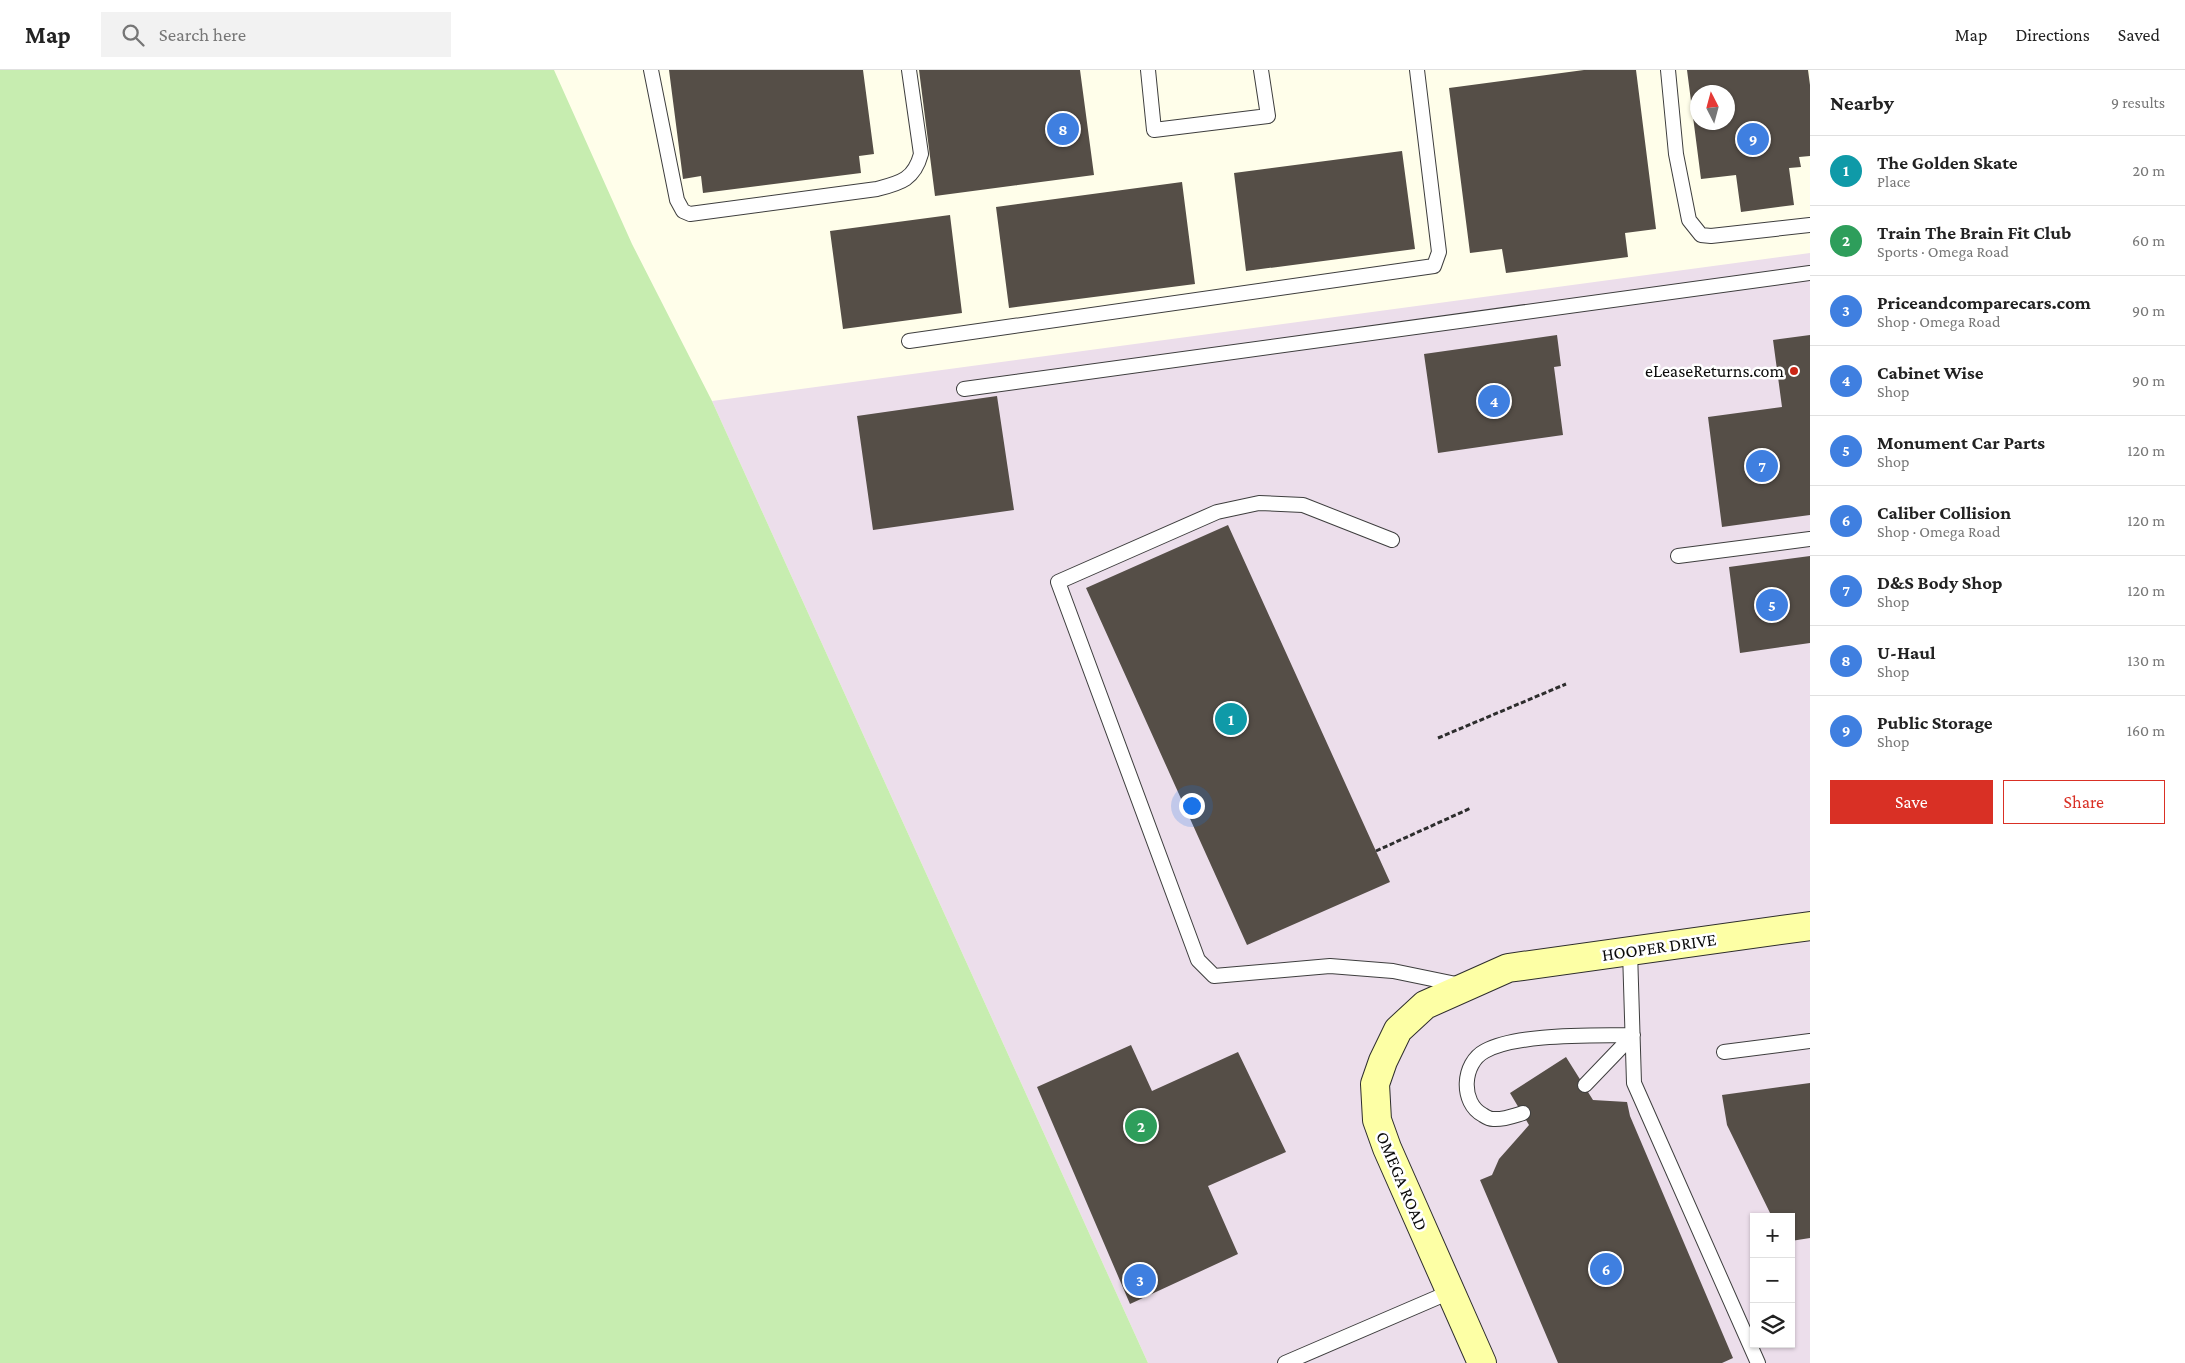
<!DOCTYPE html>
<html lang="en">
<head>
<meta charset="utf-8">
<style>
	body { margin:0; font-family:"Crimson Pro",serif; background:#f2f2f2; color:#222 }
	.controls { position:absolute; right:15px; bottom:15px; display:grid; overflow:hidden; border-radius:0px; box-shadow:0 1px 4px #0004 }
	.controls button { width:45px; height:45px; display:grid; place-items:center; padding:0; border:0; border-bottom:1px solid #e0e0e0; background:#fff; color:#222; font:25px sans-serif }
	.compass { position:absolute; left:1690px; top:15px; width:45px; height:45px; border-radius:50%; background:#fff; box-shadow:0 1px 4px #0004; rotate:354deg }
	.you { position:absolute; left:1191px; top:735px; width:18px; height:18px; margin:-12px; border:4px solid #fff; border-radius:50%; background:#1a73e8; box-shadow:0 0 0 8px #1a73e833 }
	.badge { display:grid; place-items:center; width:32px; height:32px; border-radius:50%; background:#d93025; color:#fff; font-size:16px; font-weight:700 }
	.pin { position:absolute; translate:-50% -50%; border:2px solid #fff; box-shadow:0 1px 5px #0006 }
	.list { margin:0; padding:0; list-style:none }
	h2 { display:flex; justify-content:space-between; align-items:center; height:65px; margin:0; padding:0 20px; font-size:21px }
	h2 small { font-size:16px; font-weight:400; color:#767676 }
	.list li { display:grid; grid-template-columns:32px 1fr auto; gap:15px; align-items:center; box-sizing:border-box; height:70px; padding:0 20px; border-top:1px solid #e0e0e0 }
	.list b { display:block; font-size:19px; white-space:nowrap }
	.list p { margin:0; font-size:16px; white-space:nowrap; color:#767676 }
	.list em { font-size:16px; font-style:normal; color:#767676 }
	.actions { display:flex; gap:10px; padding:15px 20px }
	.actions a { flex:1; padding:11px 0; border:1px solid #d93025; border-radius:0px; text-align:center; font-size:18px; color:#d93025 }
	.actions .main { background:#d93025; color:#fff }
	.icon { flex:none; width:28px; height:28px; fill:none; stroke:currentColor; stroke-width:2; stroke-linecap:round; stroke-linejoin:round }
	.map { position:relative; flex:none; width:1810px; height:1293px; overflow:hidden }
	header { display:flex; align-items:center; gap:30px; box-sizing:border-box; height:70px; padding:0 25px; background:#fff; border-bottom:1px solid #e0e0e0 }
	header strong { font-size:24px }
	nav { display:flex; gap:28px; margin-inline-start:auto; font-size:18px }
	.search { width:350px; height:45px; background:#f2f2f2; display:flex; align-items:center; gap:12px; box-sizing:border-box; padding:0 18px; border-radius:0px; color:#767676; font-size:19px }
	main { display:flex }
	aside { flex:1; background:#fff }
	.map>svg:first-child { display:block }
	.industrial { fill:#ecdeeb; fill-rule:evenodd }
	.green { fill:#c7edb0 }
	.building { fill:#554e47; fill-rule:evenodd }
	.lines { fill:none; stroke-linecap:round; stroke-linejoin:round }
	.lane-casing { stroke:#3e3e3e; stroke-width:16 }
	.secondary-casing { stroke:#2d2d2d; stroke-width:30 }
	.path { stroke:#2d2d2d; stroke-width:3; stroke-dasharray:5 2.5; stroke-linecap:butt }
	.lane { stroke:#fff; stroke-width:14 }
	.secondary { stroke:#fdffa5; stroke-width:28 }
	.poi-dot { fill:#c92616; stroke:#fff; stroke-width:2 }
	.labels { text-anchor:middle; stroke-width:5; stroke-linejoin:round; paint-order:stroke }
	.poi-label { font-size:18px; fill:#0b0b0b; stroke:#fff; text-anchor:end }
	.street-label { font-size:18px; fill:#0b0b0b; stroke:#fff }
</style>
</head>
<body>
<header>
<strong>Map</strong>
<div class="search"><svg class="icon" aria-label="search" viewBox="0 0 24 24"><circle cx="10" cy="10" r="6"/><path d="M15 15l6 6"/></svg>Search here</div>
<nav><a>Map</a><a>Directions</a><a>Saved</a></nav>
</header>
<main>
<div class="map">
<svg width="1810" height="1293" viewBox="0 0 1810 1293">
	<rect width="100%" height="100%" fill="#fffeea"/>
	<path class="industrial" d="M1810 183V1293H1148L712 331ZM1754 1147H1791V1274H1754Z"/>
	<path class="green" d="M0 0H554L632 174 712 331 1148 1293H0Z"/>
	<path class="building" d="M669 0H863L874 84 859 86 861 103 703 123 701 106 683 109Z
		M919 0H1080L1094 105 935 126Z
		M1584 0H1636L1656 159 1625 163 1628 187 1506 203 1502 179 1470 183 1449 18Z
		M1687 0H1808L1810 15V86L1799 87 1801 97 1789 98 1794 135 1741 142 1736 105 1701 109ZM1698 22H1728V52H1698Z
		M1402 81 1415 179 1246 201 1234 103Z
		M1182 112 1195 214 1009 238 996 137Z
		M950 145 962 243 843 259 830 161Z
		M1557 265 1561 296 1554 297 1563 365 1438 383 1424 284Z
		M1810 265V445L1722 457 1708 347 1782 337 1773 270Z
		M997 326 1014 440 873 460 857 346Z
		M1228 455 1390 812 1247 875 1086 518Z
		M1810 486V573L1740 583 1729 497Z
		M1131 975 1152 1021 1238 982 1286 1082 1208 1116 1238 1184 1130 1234 1037 1017Z
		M1566 987 1593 1030 1627 1032 1630 1046 1733 1288 1722 1293H1558L1480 1110 1492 1105 1499 1089 1529 1055 1510 1023Z
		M1810 1013V1168L1791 1171V1147H1772L1727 1055 1722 1025Z"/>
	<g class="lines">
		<defs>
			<path id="lane" d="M651 0 677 130 683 141 690 144 877 119C900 113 914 110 921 84L909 0
				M1148 0 1154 60 1268 46 1261 0
				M1668 0 1676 84 1689 150 1701 165 1711 166 1810 155
				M909 271 1434 196 1439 182 1417 0
				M964 319 1810 203
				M1392 470 1303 435 1259 433 1217 442 1058 512 1198 890 1214 906 1330 896 1393 901 1461 915
				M1678 486 1810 469
				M1630 881 1634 1013 1758 1293
				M1724 982 1810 971
				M1523 1043C1513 1046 1503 1050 1493 1049 1489 1049 1486 1047 1483 1045 1460 1033 1462 993 1485 981 1518 963 1594 966 1633 965L1585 1015
				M1285 1293 1450 1222"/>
			<path id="secondary" d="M1482 1293 1387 1078 1377 1050 1375 1014 1383 991 1398 960 1425 935 1508 898 1810 856"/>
		</defs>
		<use href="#lane" class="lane-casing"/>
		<use href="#secondary" class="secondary-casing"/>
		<path class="path" d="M1438 668 1566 614
			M1376 781 1471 738"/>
		<use href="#lane" class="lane"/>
		<use href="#secondary" class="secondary"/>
	</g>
	<circle class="poi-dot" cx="1794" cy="301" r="5"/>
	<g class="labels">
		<g class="poi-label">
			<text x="1784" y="307">eLeaseReturns.com</text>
		</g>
		<g class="street-label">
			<text transform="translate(1659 877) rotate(-8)" y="6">HOOPER DRIVE</text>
			<text transform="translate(1402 1111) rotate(67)" y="6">OMEGA ROAD</text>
		</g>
	</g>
</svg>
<div class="controls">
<button>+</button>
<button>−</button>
<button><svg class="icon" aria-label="layers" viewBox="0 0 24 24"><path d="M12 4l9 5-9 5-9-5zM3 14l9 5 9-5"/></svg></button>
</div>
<svg class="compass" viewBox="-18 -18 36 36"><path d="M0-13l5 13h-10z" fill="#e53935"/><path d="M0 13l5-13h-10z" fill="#767676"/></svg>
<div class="you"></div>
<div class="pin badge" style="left:1231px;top:649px;background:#0f9aa8">1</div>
<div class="pin badge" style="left:1141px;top:1056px;background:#2e9e5b">2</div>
<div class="pin badge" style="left:1140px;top:1210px;background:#3f7fe0">3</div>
<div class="pin badge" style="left:1494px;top:331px;background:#3f7fe0">4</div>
<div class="pin badge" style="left:1772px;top:535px;background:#3f7fe0">5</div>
<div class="pin badge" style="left:1606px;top:1199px;background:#3f7fe0">6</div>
<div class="pin badge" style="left:1762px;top:396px;background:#3f7fe0">7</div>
<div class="pin badge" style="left:1063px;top:59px;background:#3f7fe0">8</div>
<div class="pin badge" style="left:1753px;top:69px;background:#3f7fe0">9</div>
</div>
<aside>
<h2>Nearby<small>9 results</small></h2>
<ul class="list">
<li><span class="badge" style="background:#0f9aa8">1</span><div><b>The Golden Skate</b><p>Place</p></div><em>20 m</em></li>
<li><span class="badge" style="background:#2e9e5b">2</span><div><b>Train The Brain Fit Club</b><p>Sports · Omega Road</p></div><em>60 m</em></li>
<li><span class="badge" style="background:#3f7fe0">3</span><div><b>Priceandcomparecars.com</b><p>Shop · Omega Road</p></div><em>90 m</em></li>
<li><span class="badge" style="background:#3f7fe0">4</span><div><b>Cabinet Wise</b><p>Shop</p></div><em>90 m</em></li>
<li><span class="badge" style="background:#3f7fe0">5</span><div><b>Monument Car Parts</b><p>Shop</p></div><em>120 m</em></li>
<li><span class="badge" style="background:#3f7fe0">6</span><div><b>Caliber Collision</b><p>Shop · Omega Road</p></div><em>120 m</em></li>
<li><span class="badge" style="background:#3f7fe0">7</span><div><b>D&amp;S Body Shop</b><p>Shop</p></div><em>120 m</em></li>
<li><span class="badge" style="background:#3f7fe0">8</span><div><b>U-Haul</b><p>Shop</p></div><em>130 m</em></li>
<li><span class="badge" style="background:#3f7fe0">9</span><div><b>Public Storage</b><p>Shop</p></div><em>160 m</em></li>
</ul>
<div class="actions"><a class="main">Save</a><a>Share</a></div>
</aside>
</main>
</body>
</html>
